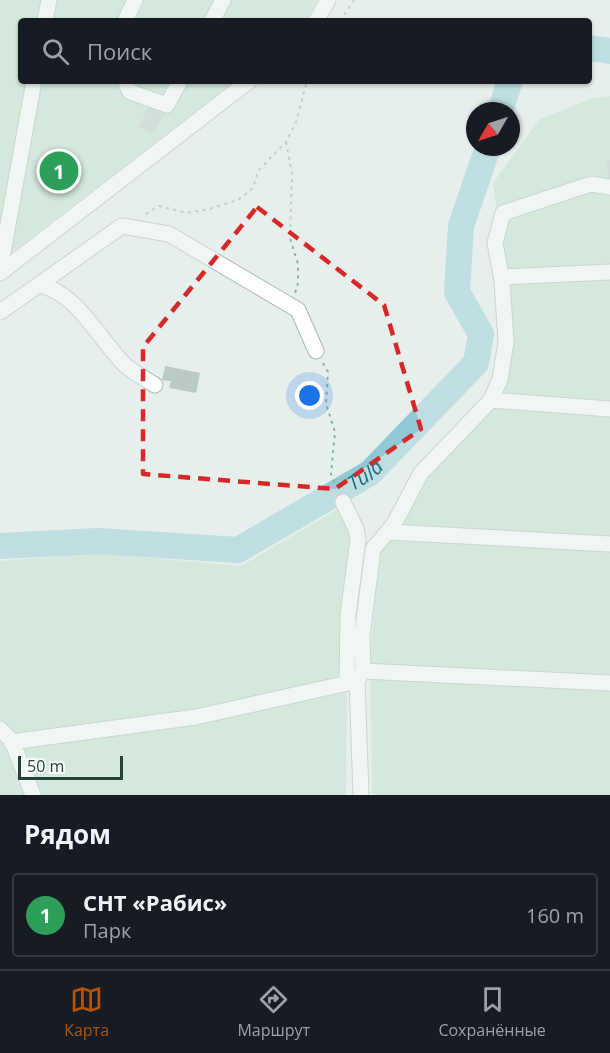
<!DOCTYPE html>
<html lang="ru">
<head>
<meta charset="utf-8">
<style>
	body { margin:0; font-family:"Open Sans",sans-serif; background:#242831; color:#f1f3f6 }
	.compass { position:absolute; left:466px; top:102px; width:54px; height:54px; border-radius:50%; background:#171b24; box-shadow:0 2px 4px #0004; rotate:231deg }
	.scale { position:absolute; left:18px; bottom:15px; width:105px; box-sizing:border-box; padding-left:6px; border:3px solid #24423a; border-top:0; font-size:16px; line-height:21px; white-space:nowrap; color:#24423a; -webkit-text-stroke:4px #f7fbf9; paint-order:stroke }
	.you { position:absolute; left:310px; top:396px; width:21px; height:21px; margin:-15px; border:4px solid #fff; border-radius:50%; background:#1a73e8; box-shadow:0 0 0 9px #1a73e833 }
	.badge { display:grid; place-items:center; width:39px; height:39px; border-radius:50%; background:#b45309; color:#fff; font-size:20px; font-weight:700 }
	.pin { position:absolute; translate:-50% -50%; border:3px solid #fff; box-shadow:0 2px 6px #0006 }
	.list { margin:0; padding:0; list-style:none }
	h2 { display:flex; justify-content:space-between; align-items:center; height:78px; margin:0; padding:0 24px; font-size:26px }
	h2 small { font-size:20px; font-weight:400; color:#9ea1a6 }
	.list li { display:grid; grid-template-columns:39px 1fr auto; gap:18px; align-items:center; box-sizing:border-box; height:84px; margin:0 12px 12px; padding:0 12px; border:2px solid #363941; border-radius:6px }
	.list b { display:block; font-size:22px; white-space:nowrap }
	.list p { margin:0; font-size:20px; white-space:nowrap; color:#9ea1a6 }
	.list em { font-size:20px; font-style:normal; color:#9ea1a6 }
	.icon { flex:none; width:33px; height:33px; fill:none; stroke:currentColor; stroke-width:2; stroke-linecap:round; stroke-linejoin:round }
	.map { position:relative; flex:none; width:610px; height:795px; overflow:hidden }
	.search { position:absolute; background:#171b24; box-shadow:0 2px 4px #0004; left:18px; right:18px; top:18px; height:66px; display:flex; align-items:center; gap:15px; box-sizing:border-box; padding:0 21px; border-radius:6px; color:#9ea1a6; font-size:22px }
	.sheet { height:174px; background:#171b24 }
	nav { display:flex; justify-content:space-around; align-items:center; box-sizing:border-box; height:84px; border-top:2px solid #363941; background:#171b24; font-size:16px; color:#9ea1a6 }
	nav a { display:grid; justify-items:center; gap:3px }
	nav .on { color:#b45309 }
	.map>svg:first-child { display:block }
	.green { fill:#bfe0c8 }
	.lines { fill:none; stroke-linecap:round; stroke-linejoin:round }
	.river { stroke:#8ec9d4; stroke-width:26 }
	.building { fill:#bbcac4 }
	.minor-casing { stroke:#a8b8b2; stroke-width:17 }
	.path { stroke:#86b3a5; stroke-width:2; stroke-dasharray:3 4.5; stroke-linecap:butt }
	.minor { stroke:#fff; stroke-width:15 }
	.marked { fill:none; stroke:#d62828; stroke-width:4.5; stroke-dasharray:12 8; stroke-linejoin:round }
	.labels { text-anchor:middle; stroke-width:5; stroke-linejoin:round; paint-order:stroke }
	.water-label { font-size:20px; font-style:italic; fill:#1c6f80; stroke:#f7fbf9 }
</style>
</head>
<body>
<div class="map">
<svg width="610" height="795" viewBox="0 0 610 795">
	<rect width="100%" height="100%" fill="#e6efeb"/>
	<path class="green" d="M0 0H317L306 21H21V81H235L0 261Z
		M610 96V795H372L370 653 380 554 422 482 502 401 509 339 506 273 493 183 539 120 590 99Z
		M348 503 363 521 366 548 347 648 346 795H0V561L95 553 241 566Z"/>
	<g class="lines">
		<g class="river">
			<path d="M589 48 610 51"/>
			<path d="M500 111 510 81"/>
			<path id="s1" d="M0 546 98 541 238 550 370 473 476 363 481 334 457 292 461 226 488 147"/>
		</g>
	</g>
	<path class="building" d="M149 106 164 114 154 134 139 127Z
		M607 160H610V178L608 179Z
		M165 366 200 373 196 393 169 388 171 381 162 380Z"/>
	<g class="lines">
		<defs>
			<path id="minor" d="M45 21 49 0
				M125 21 135 0
				M212 21 223 0
				M316 21 328 0
				M125 81 130 92 167 105 180 81
				M0 269 34 81
				M0 273 249 81
				M501 277 610 272
				M38 285C75 290 99 339 124 364 133 373 144 378 155 385
				M0 312 122 226 169 234 298 310 316 351
				M491 400 610 409
				M343 502 356 529 358 540 348 615 347 683
				M388 532 610 544
				M363 671 610 683
				M0 729 12 741 33 795
				M11 742 196 717 357 681
				M361 795 357 681 363 671 362 636 373 549 394 524 421 473 491 400 500 379 506 342 502 281 495 243 503 213 591 184 610 187"/>
		</defs>
		<use href="#minor" class="minor-casing"/>
		<path class="path" d="M340 21 354 0
			M286 142 292 174 290 238 298 264V283L295 293
			M146 214 159 206 187 213 209 209 238 200 253 188 258 171 286 142 296 122 307 81
			M323 363 328 372 326 404 335 432 331 474 337 489"/>
		<use href="#minor" class="minor"/>
	</g>
	<path d="M0 0H610V795H0ZM257 207 384 305 421 429 335 489 143 474V347Z" fill="#e6efeb" fill-opacity=".55" fill-rule="evenodd"/>
	<path class="marked" d="M257 207 384 305 421 429 335 489 143 474V347Z"/>
	<g class="labels">
		<g class="water-label">
			<text dy="7" stroke="none"><textPath href="#s1" startOffset="386">Tula</textPath></text>
		</g>
	</g>
</svg>
<svg class="compass" viewBox="-18 -18 36 36"><path d="M0-13l5 13h-10z" fill="#e53935"/><path d="M0 13l5-13h-10z" fill="#9ea1a6"/></svg>
<div class="scale">50 m</div>
<div class="you"></div>
<div class="pin badge" style="left:59px;top:171px;background:#2e9e5b">1</div>
<div class="search"><svg class="icon" aria-label="search" viewBox="0 0 24 24"><circle cx="10" cy="10" r="6"/><path d="M15 15l6 6"/></svg>Поиск</div>
</div>
<section class="sheet">
<h2>Рядом<small></small></h2>
<ul class="list">
<li><span class="badge" style="background:#2e9e5b">1</span><div><b>СНТ «Рабис»</b><p>Парк</p></div><em>160 m</em></li>
</ul>
</section>
<nav>
<a class="on"><svg class="icon" aria-label="map" viewBox="0 0 24 24"><path d="M3 6l6-2 6 2 6-2v14l-6 2-6-2-6 2zM9 4v14M15 6v14"/></svg>Карта</a>
<a><svg class="icon" aria-label="directions" viewBox="0 0 24 24"><path d="M12 3l9 9-9 9-9-9zM9 14v-3h6M13 9l2 2-2 2"/></svg>Маршрут</a>
<a><svg class="icon" aria-label="saved" viewBox="0 0 24 24"><path d="M7 4h10v16l-5-4-5 4z"/></svg>Сохранённые</a>
</nav>
</body>
</html>
